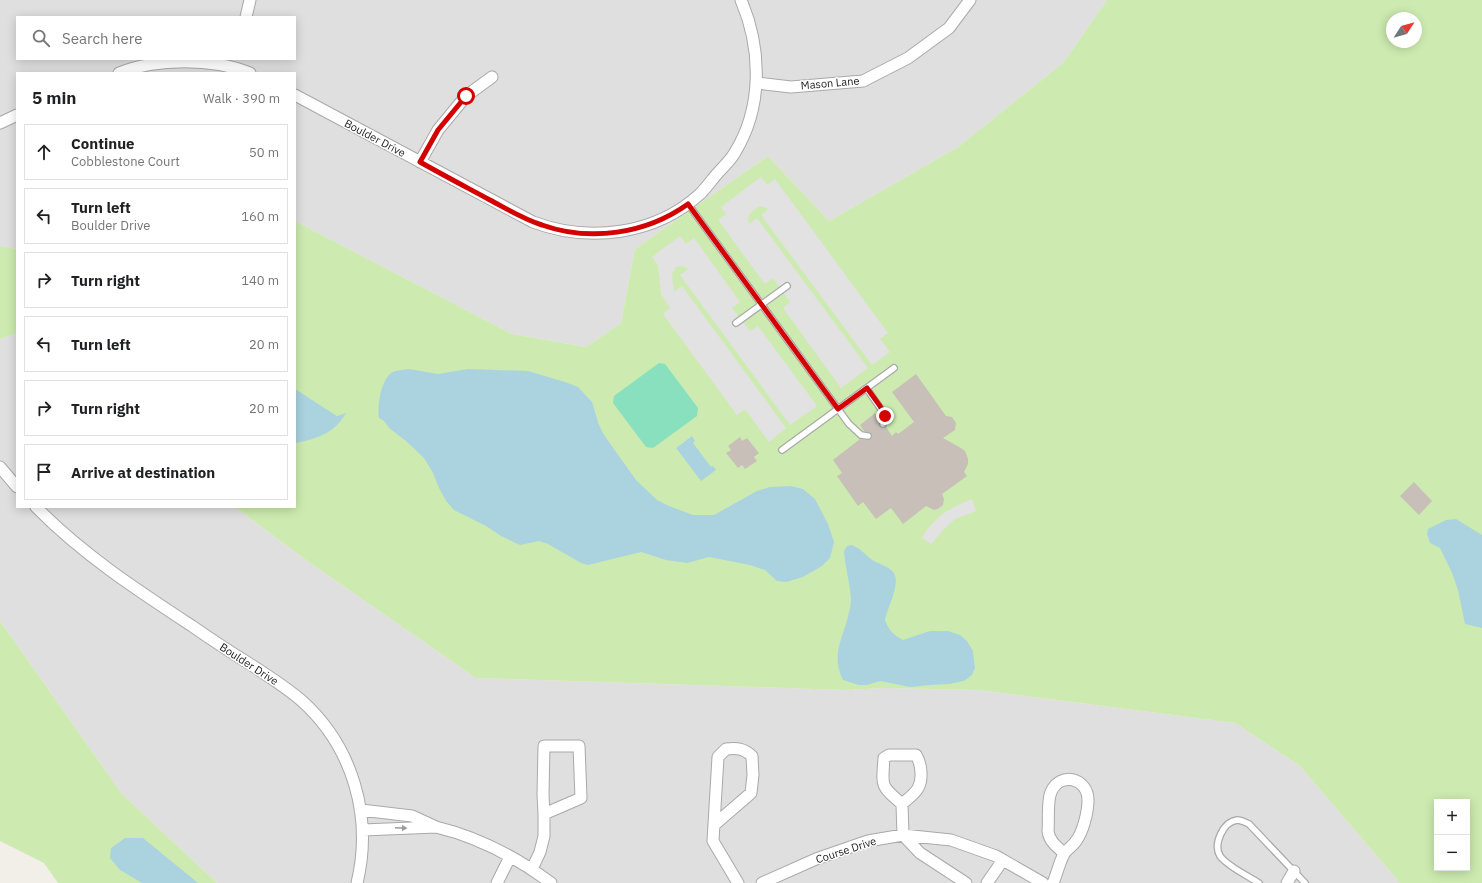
<!DOCTYPE html>
<html lang="en">
<head>
<meta charset="utf-8">
<style>
	body { margin:0; font-family:"IBM Plex Sans",sans-serif; background:#f6f6f6; color:#202124 }
	.controls { position:absolute; right:12px; bottom:12px; display:grid; overflow:hidden; border-radius:0px; box-shadow:0 2px 10px #0003 }
	.controls button { width:36px; height:36px; display:grid; place-items:center; padding:0; border:0; border-bottom:1px solid #e0e0e0; background:#fff; color:#202124; font:20px sans-serif }
	.compass { position:absolute; left:1386px; top:12px; width:36px; height:36px; border-radius:50%; background:#fff; box-shadow:0 2px 10px #0003; rotate:54deg }
	.stop { position:absolute; width:12px; height:12px; margin:-9px; border:3px solid #d40000; border-radius:50%; background:#fff }
	.stop.end { background:#d40000; border-color:#fff; box-shadow:0 1px 4px #0008 }
	.list { margin:0; padding:0; list-style:none }
	h2 { display:flex; justify-content:space-between; align-items:center; height:52px; margin:0; padding:0 16px; font-size:17px }
	h2 small { font-size:13px; font-weight:400; color:#757577 }
	.list li { display:grid; grid-template-columns:26px 1fr auto; gap:12px; align-items:center; box-sizing:border-box; height:56px; margin:0 8px 8px; padding:0 8px; border:1px solid #e0e0e0; border-radius:0px }
	.list b { display:block; font-size:15px; white-space:nowrap }
	.list p { margin:0; font-size:13px; white-space:nowrap; color:#757577 }
	.list em { font-size:13px; font-style:normal; color:#757577 }
	.icon { flex:none; width:22px; height:22px; fill:none; stroke:currentColor; stroke-width:2; stroke-linecap:round; stroke-linejoin:round }
	.map { position:relative; flex:none; width:1482px; height:883px; overflow:hidden }
	.search { position:absolute; background:#fff; box-shadow:0 2px 10px #0003; left:16px; top:16px; width:280px; height:44px; display:flex; align-items:center; gap:10px; box-sizing:border-box; padding:0 14px; border-radius:0px; color:#757577; font-size:15px }
	.panel { position:absolute; background:#fff; box-shadow:0 2px 10px #0003; left:16px; top:72px; width:280px; height:436px; border-radius:0px }
	.map>svg:first-child { display:block }
	.residential { fill:#e0dfdf; fill-rule:evenodd }
	.grass { fill:#cdebb0; fill-rule:evenodd }
	.pitch { fill:#88e0be }
	.parking { fill:#e2e2e2 }
	.water { fill:#aad3df }
	.building { fill:#c7bfb8 }
	.lines { fill:none; stroke-linecap:round; stroke-linejoin:round }
	.lane-casing { stroke:#a9a9a9; stroke-width:8 }
	.street-casing { stroke:#a9a9a9; stroke-width:13 }
	.lane { stroke:#fff; stroke-width:5.5 }
	.street { stroke:#fff; stroke-width:11 }
	.oneway { fill:#9c9c9c }
	.route { stroke:#d40000; stroke-width:5 }
	.labels { text-anchor:middle; stroke-width:3; stroke-linejoin:round; paint-order:stroke }
	.street-label { font-size:11px; fill:#222; stroke:#fff }
</style>
</head>
<body>
<div class="map">
<svg width="1482" height="883" viewBox="0 0 1482 883">
	<rect width="100%" height="100%" fill="#f2efe9"/>
	<path class="residential" d="M0 0H1107L1064 62 958 147 829 221 768 156 635 249 621 323 586 347 512 334 295 221V73H17V249L0 246ZM17 17H295V59H17Z
		M17 333V507H235L303 558 476 678 846 690 884 688 979 690 1235 723 1300 766 1400 883H217L122 794 0 621V339Z"/>
	<path class="grass" d="M1107 0H1482V883H1400L1300 766 1235 723 979 690 884 688 846 690 476 678 303 558 235 507H295V221L512 334 586 347 621 323 635 249 768 156 829 221 958 147 1064 62ZM1392 18H1416V42H1392ZM1437 802H1467V868H1437Z
		M0 246 17 249V333L0 339Z
		M0 621 122 794 217 883H58L44 863 0 841Z"/>
	<path class="pitch" d="M659 363 665 364 698 408 697 416 653 448 646 447 613 403 614 396Z"/>
	<path class="parking" d="M761 177 767 185 775 179 888 333 880 339 890 352 872 365 761 215 769 209 761 206 757 208 750 213 748 218 749 224 757 218 868 368 841 388 783 308 790 302 773 278 765 284 718 220 726 214 721 207Z
		M680 236 686 244 694 238 740 302 732 308 750 331 758 326 817 406 790 425 680 275 688 269 683 266 676 267 672 274 674 292 682 286 786 428 769 442 745 409 737 415 663 314 670 308 661 294 658 265 652 257Z
		M972 499 976 511 955 519 945 528 931 544 922 538 928 528 941 515 954 507Z"/>
	<path class="water" d="M409 369 438 374 468 369 528 371 565 382 578 387 592 402 599 425 604 435 636 480 657 500 669 506 693 515H714L757 491 770 487 791 486 803 489 815 499 828 524 834 542 830 558 822 566 803 577 786 582 777 581 765 570 750 565 709 557 687 563 666 560 641 552 588 565 581 563 548 544 539 541 520 545 501 536 486 526 454 510 446 501 439 488 433 473 424 458 406 441 389 428 384 421 379 418C377 406 381 378 393 372 397 370 404 370 409 369Z
		M295 389 337 416 346 413C335 433 317 439 295 443Z
		M692 436 695 441 693 443 711 467 713 466 716 470 701 481 676 448Z
		M1456 519 1482 535V628L1465 624 1458 590 1452 573 1440 548 1430 543 1427 534 1428 529 1446 520Z
		M851 545C860 547 866 556 874 561 880 564 889 567 893 572 902 582 887 608 885 620 889 630 893 635 903 640L930 631H948L960 635 967 641 973 651 975 668 972 675 964 681 949 684 930 685 910 687 880 681 867 685H859L843 680C830 654 844 637 849 612 850 608 851 604 851 600 850 583 845 567 844 551L847 546Z
		M125 838H143L198 883H142L120 870 110 858 111 848Z"/>
	<path class="building" d="M916 374 946 416 952 417 956 423 955 430 943 438 961 448 965 451 968 459V464L964 472 967 476 942 494 944 499 943 505 938 509 934 510 926 506 903 524 891 508 876 519 863 502 858 506 837 476 842 473 833 460 860 439 868 440 871 439 872 436 871 433 864 431 860 425 875 413 880 419V427L882 428 886 427 892 436 896 432 898 434 914 422 892 392Z
		M740 437 742 441 747 438 759 453 754 457 757 461 745 469 742 465 738 468 726 453 731 450 728 446Z
		M1414 482 1432 501 1419 515 1400 496Z"/>
	<g class="lines">
		<defs>
			<path id="lane" d="M688 204 849 424 861 435 868 436
				M736 323 787 286
				M867 389 883 412 885 416 883 424
				M782 450 894 368
				M1259 883C1248 876 1227 866 1220 856 1213 844 1223 822 1237 820 1241 820 1245 822 1249 824L1305 883"/>
			<path id="street" d="M246 17 250 0
				M119 73C157 58 212 58 250 73
				M757 83 791 87 863 81 908 58 949 28 970 0
				M295 95 533 222C589 243 655 235 700 194 706 188 711 181 716 175 722 168 729 162 734 154 763 108 762 49 741 0
				M0 123 17 115
				M420 162 438 130 466 96 492 77
				M0 467 17 487
				M36 507C82 554 137 590 192 626 212 640 232 653 253 666 270 677 287 688 302 701 353 747 373 817 357 883
				M902 804C880 785 882 787 884 758L889 755H916C920 762 921 766 921 773 922 790 913 794 902 804L903 835 920 853 966 883
				M361 810 412 816 436 827 363 830
				M714 825 751 793 753 775 752 756C743 748 737 748 726 749L718 757 713 841 738 883
				M436 827C478 837 516 857 551 883
				M532 869 540 852 544 836V814L581 798 579 746H544L543 795 544 814
				M497 883 510 857
				M762 883 816 859 868 841 903 835 951 840 996 856 1043 883
				M987 883 1003 860
				M1053 883C1057 874 1059 863 1064 854 1067 849 1073 846 1076 841 1083 832 1088 812 1088 800 1088 778 1060 771 1051 792 1047 801 1049 821 1048 831 1049 841 1057 847 1064 853
				M1287 883 1294 871"/>
		</defs>
		<use href="#lane" class="lane-casing"/>
		<use href="#street" class="street-casing"/>
		<use href="#lane" class="lane"/>
		<use href="#street" class="street"/>
	</g>
	<defs><path id="oneway-solid" d="M-6-.8H1V-3.2L6.5 0L1 3.2V.8H-6Z"/></defs>
	<use class="oneway" href="#oneway-solid" transform="translate(401 828) rotate(2)"/>
	<g class="lines">
		<path class="route" d="M466 96 438 130 420 162C443 175 466 187 490 200 507 209 523 219 542 225 590 242 646 234 688 204L838 409 867 388 880 406 885 416"/>
	</g>
	<g class="labels">
		<g class="street-label">
			<text transform="translate(830 83) rotate(-5)" y="4">Mason Lane</text>
			<text transform="translate(375 138) rotate(28)" y="4">Boulder Drive</text>
			<text transform="translate(249 664) rotate(33)" y="4">Boulder Drive</text>
			<text transform="translate(846 850) rotate(-18)" y="4">Course Drive</text>
		</g>
	</g>
</svg>
<div class="controls">
<button>+</button>
<button>−</button>
</div>
<svg class="compass" viewBox="-18 -18 36 36"><path d="M0-13l5 13h-10z" fill="#e53935"/><path d="M0 13l5-13h-10z" fill="#757577"/></svg>
<div class="stop" style="left:466px;top:96px"></div>
<div class="stop end" style="left:885px;top:416px"></div>
<div class="search"><svg class="icon" aria-label="search" viewBox="0 0 24 24"><circle cx="10" cy="10" r="6"/><path d="M15 15l6 6"/></svg>Search here</div>
<section class="panel">
<h2>5 min<small>Walk · 390 m</small></h2>
<ul class="list">
<li><svg class="icon" aria-label="ahead" viewBox="0 0 24 24"><path d="M12 20V5M6 11l6-6 6 6"/></svg><div><b>Continue</b><p>Cobblestone Court</p></div><em>50 m</em></li>
<li><svg class="icon" aria-label="left" viewBox="0 0 24 24"><path d="M17 20v-9H6M10 6l-5 5 5 5"/></svg><div><b>Turn left</b><p>Boulder Drive</p></div><em>160 m</em></li>
<li><svg class="icon" aria-label="right" viewBox="0 0 24 24"><path d="M7 20v-9h11M14 6l5 5-5 5"/></svg><div><b>Turn right</b></div><em>140 m</em></li>
<li><svg class="icon" aria-label="left" viewBox="0 0 24 24"><path d="M17 20v-9H6M10 6l-5 5 5 5"/></svg><div><b>Turn left</b></div><em>20 m</em></li>
<li><svg class="icon" aria-label="right" viewBox="0 0 24 24"><path d="M7 20v-9h11M14 6l5 5-5 5"/></svg><div><b>Turn right</b></div><em>20 m</em></li>
<li><svg class="icon" aria-label="arrive" viewBox="0 0 24 24"><path d="M6 21V4h12l-3 4 3 4H6"/></svg><div><b>Arrive at destination</b></div></li>
</ul>
</section>
</div>
</body>
</html>
